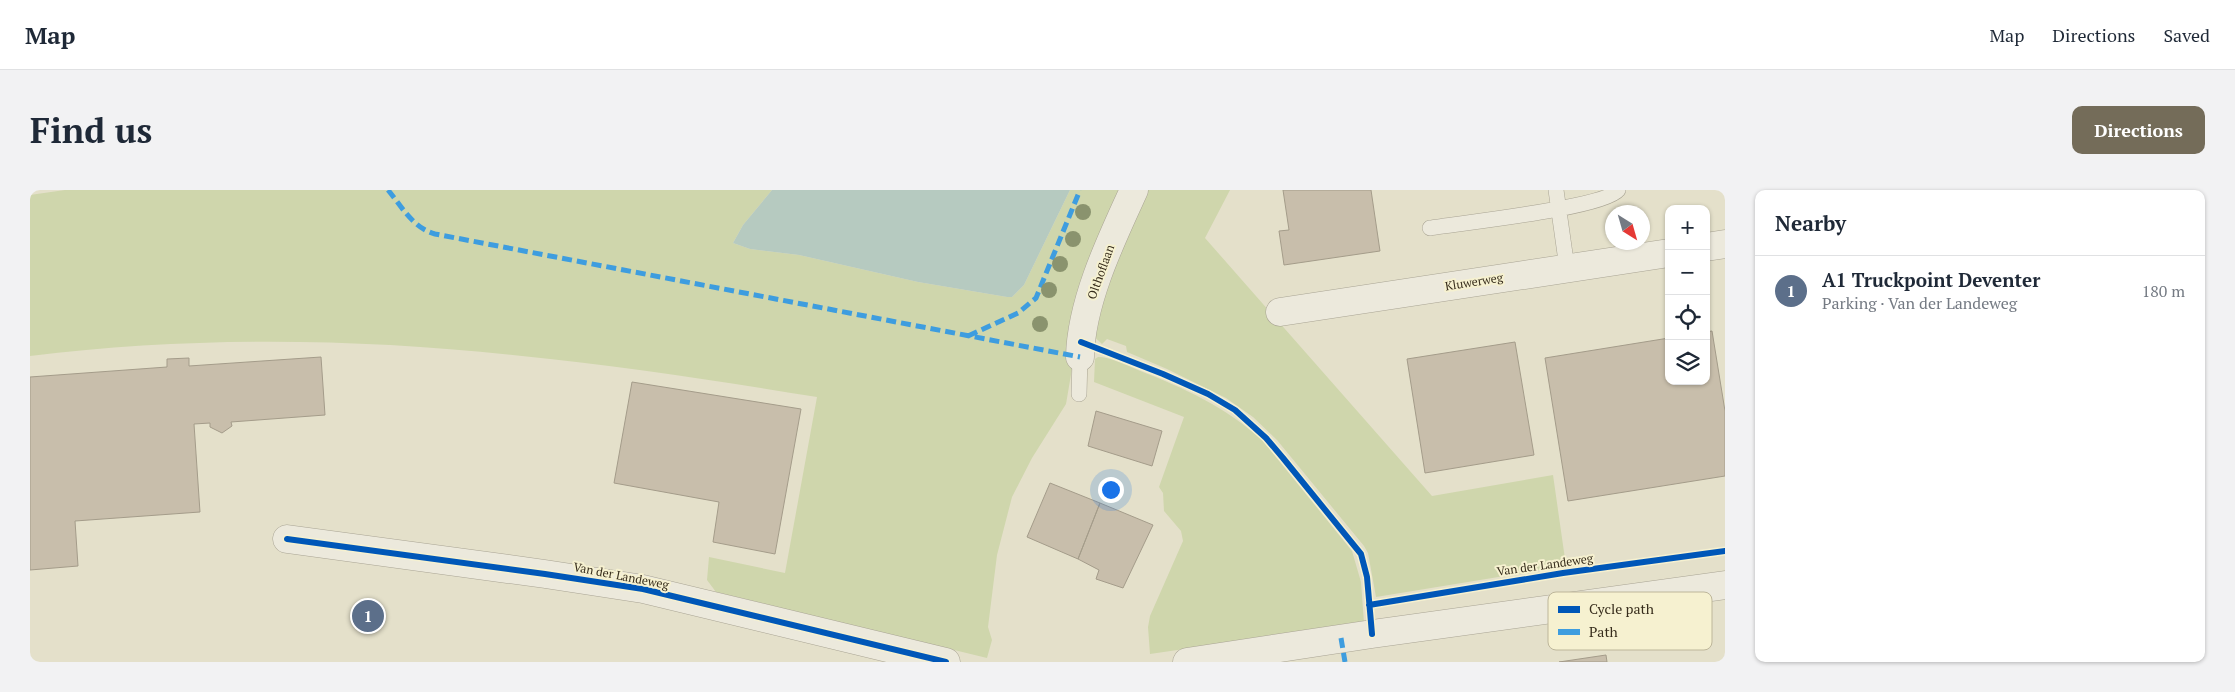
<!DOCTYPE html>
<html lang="en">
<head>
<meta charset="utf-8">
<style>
	body { margin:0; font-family:"PT Serif",serif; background:#f2f2f3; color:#1f2937 }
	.controls { position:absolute; right:15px; top:15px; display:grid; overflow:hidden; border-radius:10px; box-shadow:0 1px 4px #0004 }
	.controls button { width:45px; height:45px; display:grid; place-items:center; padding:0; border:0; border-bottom:1px solid #e0e1e3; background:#fff; color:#1f2937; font:25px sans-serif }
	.compass { position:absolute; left:1575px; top:15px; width:45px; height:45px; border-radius:50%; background:#fff; box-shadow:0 1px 4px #0004; rotate:143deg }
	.you { position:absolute; left:1080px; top:299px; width:18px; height:18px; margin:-12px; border:4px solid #fff; border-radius:50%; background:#1a73e8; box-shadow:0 0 0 8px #1a73e833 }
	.badge { display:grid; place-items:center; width:32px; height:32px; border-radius:50%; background:#746c59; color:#fff; font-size:16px; font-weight:700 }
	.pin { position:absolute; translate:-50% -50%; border:2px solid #fff; box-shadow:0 1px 5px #0006 }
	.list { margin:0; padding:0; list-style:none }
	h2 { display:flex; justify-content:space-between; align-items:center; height:65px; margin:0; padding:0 20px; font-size:21px }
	h2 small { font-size:16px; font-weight:400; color:#747a83 }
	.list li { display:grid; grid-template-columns:32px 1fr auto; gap:15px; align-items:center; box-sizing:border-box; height:70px; padding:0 20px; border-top:1px solid #e0e1e3 }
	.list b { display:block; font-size:19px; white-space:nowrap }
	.list p { margin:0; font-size:16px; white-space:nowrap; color:#747a83 }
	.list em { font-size:16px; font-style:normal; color:#747a83 }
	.icon { flex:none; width:28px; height:28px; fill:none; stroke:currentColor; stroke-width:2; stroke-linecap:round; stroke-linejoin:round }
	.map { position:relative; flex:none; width:1695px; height:472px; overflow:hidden; border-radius:10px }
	header { display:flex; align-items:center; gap:30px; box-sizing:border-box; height:70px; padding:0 25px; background:#fff; border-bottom:1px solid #e0e1e3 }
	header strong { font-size:24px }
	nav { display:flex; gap:28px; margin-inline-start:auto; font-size:18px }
	.intro { display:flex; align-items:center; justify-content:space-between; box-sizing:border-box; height:120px; padding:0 30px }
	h1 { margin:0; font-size:35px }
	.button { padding:12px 22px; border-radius:10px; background:#746c59; color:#fff; font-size:18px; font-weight:700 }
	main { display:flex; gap:30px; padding:0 30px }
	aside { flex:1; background:#fff; border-radius:10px; box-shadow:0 1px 4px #0004 }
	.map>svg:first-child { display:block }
	.green { fill:#cfd6ac }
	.water { fill:#b6cac0 }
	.building { fill:#c8beab; stroke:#a49c8a }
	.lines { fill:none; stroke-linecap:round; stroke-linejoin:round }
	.lane-casing { stroke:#a9a494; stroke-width:16 }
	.street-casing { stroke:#a9a494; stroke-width:29 }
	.lane { stroke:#ece9dc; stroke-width:15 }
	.street { stroke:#ece9dc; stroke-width:28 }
	.quiet { stroke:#3e9ddf; stroke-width:5; stroke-dasharray:10 5; stroke-linecap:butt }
	.cycleway-casing { stroke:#f6f1d0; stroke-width:9 }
	.cycleway { stroke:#0057b8; stroke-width:6 }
	.tree { fill:#8a936e }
	.labels { text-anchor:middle; stroke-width:4; stroke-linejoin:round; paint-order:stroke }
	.street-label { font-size:12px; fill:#372d1c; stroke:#f6f1d0 }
	.key { fill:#f6f1d0; stroke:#bdb69a; stroke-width:1 }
	.key-label { font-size:14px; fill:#372d1c }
</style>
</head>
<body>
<header>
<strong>Map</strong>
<nav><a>Map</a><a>Directions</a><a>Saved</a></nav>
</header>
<div class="intro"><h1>Find us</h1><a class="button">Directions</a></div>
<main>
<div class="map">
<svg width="1695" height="472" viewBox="0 0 1695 472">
	<rect width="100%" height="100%" fill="#e4e0ca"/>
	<path class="green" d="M35 0H742L713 35 703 53 720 59 769 65 888 92 977 107H982L994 95 1040 0H1097L1043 173 1036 214 1002 268 982 307 967 365 958 437 962 450 957 468 686 402 677 390 679 367 755 383 787 207C689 191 591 176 492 166 330 148 162 146 0 166V5Z
		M1111 0H1200L1175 48 1402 306 1523 285 1536 376 1346 407 1338 363 1334 356 1247 250 1223 227 1196 208 1137 179 1097 162 1096 156 1077 149 1072 154 1060 143Z
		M1068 167C1080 167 1096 175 1108 180 1154 198 1196 217 1233 251L1322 361 1331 392 1334 433 1120 464 1118 437 1120 426 1153 351 1151 341 1134 321 1133 303 1129 297 1154 227 1064 192 1065 169Z"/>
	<path class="water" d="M742 0H1040L994 95 982 107H977L888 92 769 65 720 59 703 53 713 35Z"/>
	<path class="building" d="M1253 0H1341L1350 61 1254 75 1249 41 1259 40Z
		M1682 141 1695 221V286L1538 311 1515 168 1639 148V191H1676V142Z
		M1485 152 1504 265 1395 283 1377 169Z
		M291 167 295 225 201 232 202 236 192 243 180 237V233L164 234 170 322 45 331 48 376 0 380V187L137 177V169L159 168V176Z
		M602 192 771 219 745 364 683 352 689 312 584 293Z
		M1066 221 1132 241 1122 276 1058 256Z
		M1020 293 1070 313 1048 369 997 347Z
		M1070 313 1123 335 1093 398 1066 389 1069 380 1048 369Z
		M1576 465 1577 472H1529Z"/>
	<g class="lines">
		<defs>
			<path id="lane" d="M1526 0 1537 78
				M1400 38C1430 33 1574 18 1588 0
				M1049 204 1050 167"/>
			<path id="street" d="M1676 57 1695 54
				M1250 122 1639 63
				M1050 167C1051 112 1081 50 1104 0
				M257 349 515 384 613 399 916 472
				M1157 472 1342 444 1695 395"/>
		</defs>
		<use href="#lane" class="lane-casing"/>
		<use href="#street" class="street-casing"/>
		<use href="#lane" class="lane"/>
		<use href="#street" class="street"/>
		<path class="quiet" d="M358 0C372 17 383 38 405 44L1050 167
			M938 146 988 123 1006 108 1050 0
			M1311 448 1315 472"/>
		<defs>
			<path id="cycleway" d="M1051 152 1133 184 1178 204 1205 220 1236 248 1253 268 1331 364 1337 387 1342 444
				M257 349 515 384 613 399 916 472
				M1339 415 1533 383 1695 361"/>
		</defs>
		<use href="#cycleway" class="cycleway-casing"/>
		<use href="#cycleway" class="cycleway"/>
	</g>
	<g class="tree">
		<circle cx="1053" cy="22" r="8"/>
		<circle cx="1043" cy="49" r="8"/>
		<circle cx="1030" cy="74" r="8"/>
		<circle cx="1019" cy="100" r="8"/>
		<circle cx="1010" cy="134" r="8"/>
	</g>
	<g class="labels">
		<g class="street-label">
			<text transform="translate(1071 82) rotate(-70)" y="4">Olthoflaan</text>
			<text transform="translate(1444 92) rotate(-9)" y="4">Kluwerweg</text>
			<text transform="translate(1515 375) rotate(-8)" y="4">Van der Landeweg</text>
			<text transform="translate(591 386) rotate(11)" y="4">Van der Landeweg</text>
		</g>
	</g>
	<rect x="1518" y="402" width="164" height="58" rx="8" class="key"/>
	<rect x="1528" y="416" width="22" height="7" fill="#0057b8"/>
	<rect x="1528" y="439" width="22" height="6" fill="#3e9ddf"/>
	<g class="key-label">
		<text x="1559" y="424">Cycle path</text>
		<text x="1559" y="447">Path</text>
	</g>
</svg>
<div class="controls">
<button>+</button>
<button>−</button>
<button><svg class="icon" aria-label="locate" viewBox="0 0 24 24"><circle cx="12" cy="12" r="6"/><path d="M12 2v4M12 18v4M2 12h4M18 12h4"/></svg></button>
<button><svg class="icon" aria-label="layers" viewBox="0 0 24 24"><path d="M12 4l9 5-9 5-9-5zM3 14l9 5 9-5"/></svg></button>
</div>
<svg class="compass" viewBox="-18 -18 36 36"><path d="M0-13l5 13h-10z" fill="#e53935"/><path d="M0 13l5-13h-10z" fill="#747a83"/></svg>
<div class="you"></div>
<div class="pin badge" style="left:338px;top:426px;background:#5c6f8a">1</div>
</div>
<aside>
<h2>Nearby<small></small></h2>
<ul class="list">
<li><span class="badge" style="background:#5c6f8a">1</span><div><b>A1 Truckpoint Deventer</b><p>Parking · Van der Landeweg</p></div><em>180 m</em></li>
</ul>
</aside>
</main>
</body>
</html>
